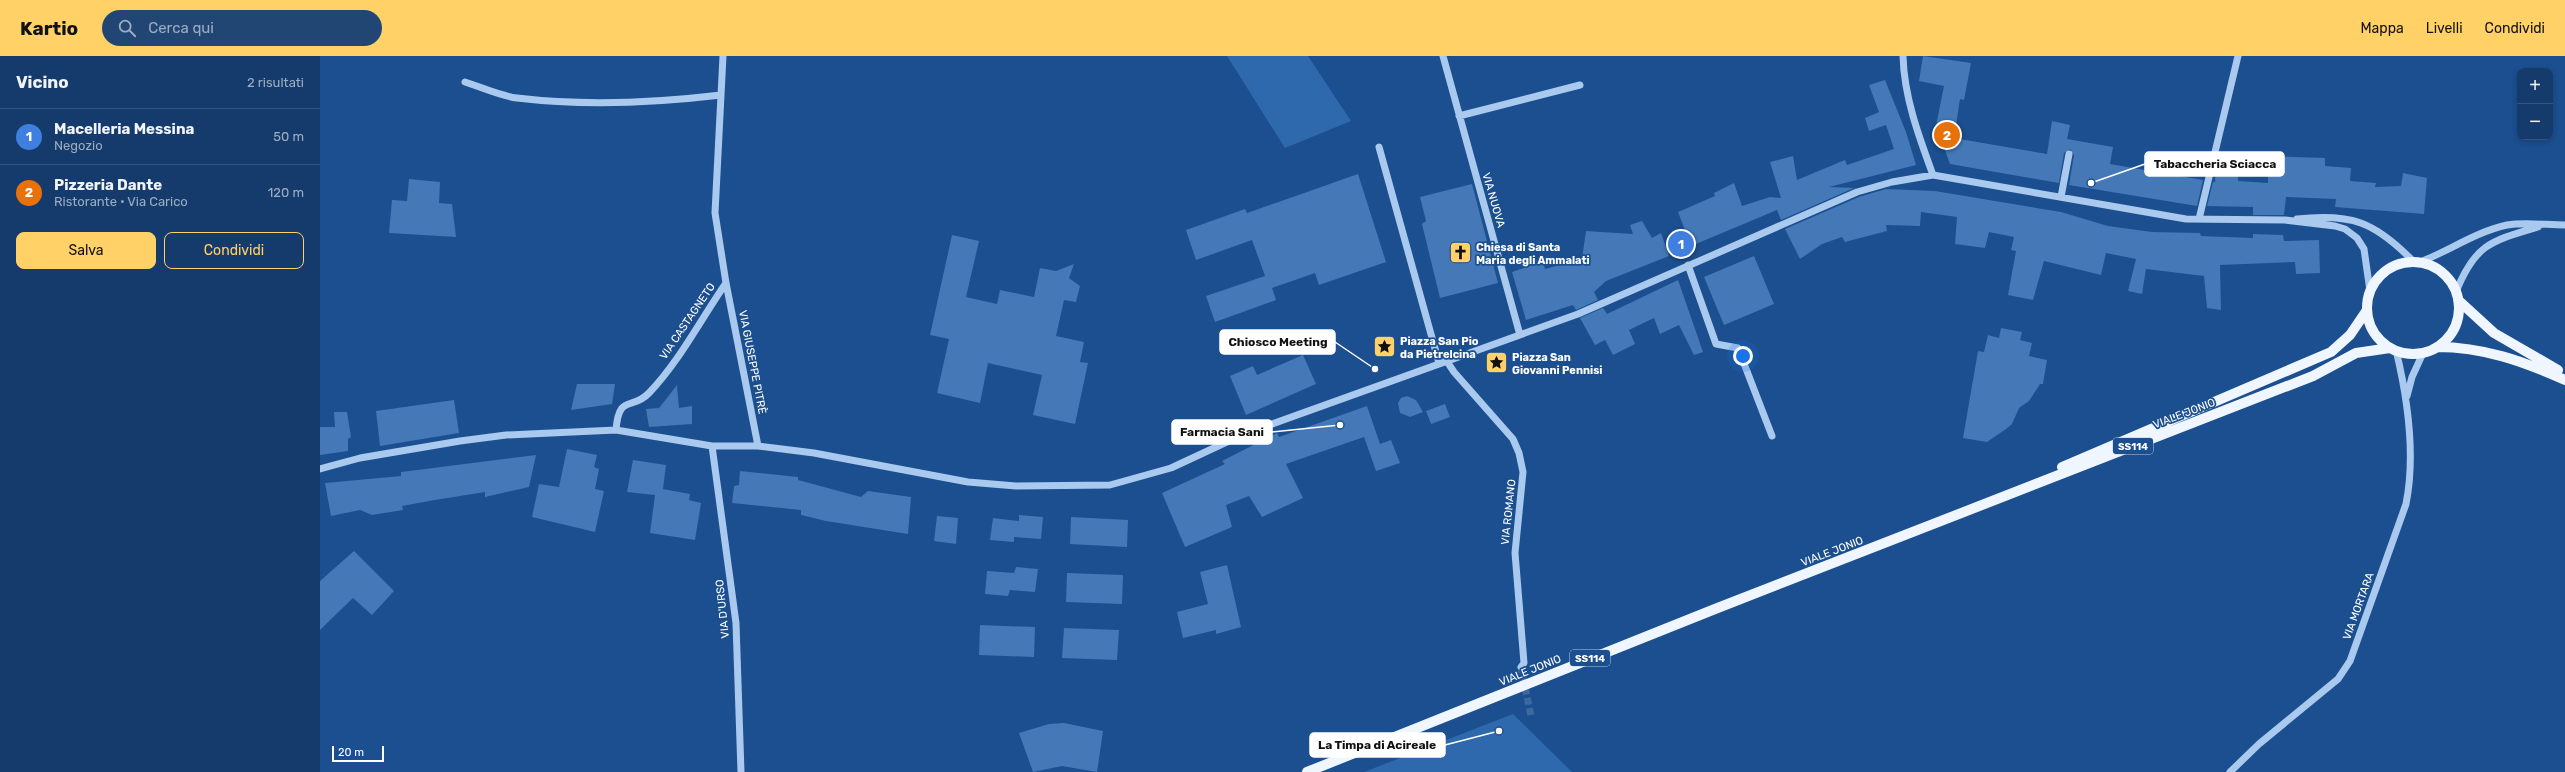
<!DOCTYPE html>
<html lang="it">
<head>
<meta charset="utf-8">
<style>
	body { margin:0; font-family:Rubik,sans-serif; background:#214673; color:#f1f3f6 }
	.controls { position:absolute; right:12px; top:12px; display:grid; overflow:hidden; border-radius:8px; box-shadow:0 2px 6px #0003 }
	.controls button { width:36px; height:36px; display:grid; place-items:center; padding:0; border:0; border-bottom:1px solid #33557e; background:#143b6b; color:#f1f3f6; font:20px sans-serif }
	.scale { position:absolute; left:12px; bottom:10px; width:52px; box-sizing:border-box; padding-left:4px; border:2px solid #fff; border-top:0; font-size:11px; line-height:14px; white-space:nowrap; color:#fff; -webkit-text-stroke:3px #1b4f8f; paint-order:stroke }
	.you { position:absolute; left:1423px; top:300px; width:14px; height:14px; margin:-10px; border:3px solid #fff; border-radius:50%; background:#1a73e8; box-shadow:0 0 0 6px #1a73e833 }
	.badge { display:grid; place-items:center; width:26px; height:26px; border-radius:50%; background:#ffd166; color:#fff; font-size:13px; font-weight:700 }
	.pin { position:absolute; translate:-50% -50%; border:2px solid #fff; box-shadow:0 1px 4px #0006 }
	.list { margin:0; padding:0; list-style:none }
	h2 { display:flex; justify-content:space-between; align-items:center; height:52px; margin:0; padding:0 16px; font-size:17px }
	h2 small { font-size:13px; font-weight:400; color:#9dadc1 }
	.list li { display:grid; grid-template-columns:26px 1fr auto; gap:12px; align-items:center; box-sizing:border-box; height:56px; padding:0 16px; border-top:1px solid #33557e }
	.list b { display:block; font-size:15px; white-space:nowrap }
	.list p { margin:0; font-size:13px; white-space:nowrap; color:#9dadc1 }
	.list em { font-size:13px; font-style:normal; color:#9dadc1 }
	.actions { display:flex; gap:8px; padding:12px 16px }
	.actions a { flex:1; padding:9px 0; border:1px solid #ffd166; border-radius:8px; text-align:center; font-size:14px; color:#ffd166 }
	.actions .main { background:#ffd166; color:#111 }
	.icon { flex:none; width:22px; height:22px; fill:none; stroke:currentColor; stroke-width:2; stroke-linecap:round; stroke-linejoin:round }
	.map { position:relative; flex:none; width:2245px; height:716px; overflow:hidden }
	header { display:flex; align-items:center; gap:24px; box-sizing:border-box; height:56px; padding:0 20px; background:#ffd166; color:#111 }
	header strong { font-size:19px }
	nav { display:flex; gap:22px; margin-inline-start:auto; font-size:14px }
	.search { width:280px; height:36px; background:#214673; display:flex; align-items:center; gap:10px; box-sizing:border-box; padding:0 14px; border-radius:22px; color:#9dadc1; font-size:15px }
	main { display:flex }
	aside { flex:1; background:#143b6b }
	.map>svg:first-child { display:block }
	.green { fill:#2e69ad }
	.building { fill:#4478b7 }
	.lines { fill:none; stroke-linecap:round; stroke-linejoin:round }
	.minor-tunnel { stroke:#3d69a0; stroke-width:7; stroke-dasharray:7 3.5; stroke-linecap:butt }
	.minor { stroke:#a9c9ee; stroke-width:7 }
	.major { stroke:#f0f6ff; stroke-width:10 }
	.labels { text-anchor:middle; stroke-width:3.5; stroke-linejoin:round; paint-order:stroke }
	.shield { fill:#1b4f8f; stroke:#bbcadd; stroke-width:1 }
	.shield-label { font-size:10px; font-weight:bold; fill:#fff }
	.street-label { font-size:11px; fill:#fff; stroke:#1b4f8f }
	.poi-label { font-size:11px; font-weight:bold; fill:#fff; stroke:#1b4f8f; text-anchor:start }
	.leader { fill:none; stroke:#fff; stroke-width:1.5 }
	.callout-dot { fill:#fff; stroke:#1b4f8f; stroke-width:1.5 }
	.callout { fill:#fff; stroke:#fff; stroke-width:1.5 }
	.callout-label { font-size:12px; text-anchor:middle; font-weight:bold; fill:#111 }
</style>
</head>
<body>
<header>
<strong>Kartio</strong>
<div class="search"><svg class="icon" aria-label="search" viewBox="0 0 24 24"><circle cx="10" cy="10" r="6"/><path d="M15 15l6 6"/></svg>Cerca qui</div>
<nav><a>Mappa</a><a>Livelli</a><a>Condividi</a></nav>
</header>
<main>
<aside>
<h2>Vicino<small>2 risultati</small></h2>
<ul class="list">
<li><span class="badge" style="background:#3f7fe0">1</span><div><b>Macelleria Messina</b><p>Negozio</p></div><em>50 m</em></li>
<li><span class="badge" style="background:#e8710a">2</span><div><b>Pizzeria Dante</b><p>Ristorante · Via Carico</p></div><em>120 m</em></li>
</ul>
<div class="actions"><a class="main">Salva</a><a>Condividi</a></div>
</aside>
<div class="map">
<svg width="2245" height="716" viewBox="0 0 2245 716">
	<rect width="100%" height="100%" fill="#1b4f8f"/>
	<path class="green" d="M907 0H988L1031 65 965 92Z
		M1193 658 1252 716H1044Z"/>
	<path class="building" d="M1603 0 1651 7 1644 44 1640 43 1634 82 1727 98 1732 65 1750 69 1747 83 1793 91 1790 108 1883 124 1877 150 1749 129 1754 99 1750 93 1744 97 1739 127 1630 108 1616 70 1624 30 1599 25Z
		M1565 24 1586 76 1596 109 1509 131 1534 132 1461 164 1457 154 1371 190 1358 156 1395 140 1394 137 1414 127 1422 150 1450 141 1461 142 1450 106 1473 100 1477 124 1525 104 1527 109 1574 93 1566 69 1549 75 1545 62 1559 56 1549 29Z
		M1948 100 2005 102V110L2031 112 2030 125 2056 127 2055 131 2081 130 2083 117 2107 122 2104 158 2015 151 2016 143 1966 141 1964 159H1933V151L1887 150 1893 126H1895L1896 112 1918 115V125L1948 127Z
		M1038 118 1066 206 999 229 995 217 952 232 956 244 895 266 886 240 945 220 932 184 876 204 866 174 925 153 927 157Z
		M89 123 120 126 119 147 132 148 136 181 69 177 72 144 87 145Z
		M1152 128 1178 227 1120 242 1102 168 1106 165 1100 141Z
		M1566 133 1615 135 1741 156 1788 170 1832 176 1880 177 1881 180 1906 181 1933 182V178L1963 179 1964 185 1999 184 2000 217 1976 218 1975 206 1900 209 1901 254 1887 252 1884 220 1826 213 1822 238 1808 235 1816 203 1786 197 1781 219 1724 205 1713 244 1688 239 1696 195 1691 194 1694 181 1669 176 1665 192 1635 188 1637 161 1601 156 1600 170 1566 169 1567 175 1525 186 1522 181 1502 188 1480 203 1465 173 1539 141Z
		M1322 165 1332 182 1341 177 1349 200 1286 225 1274 236 1278 244 1256 254 1253 249 1206 264 1192 216 1210 210 1209 207 1222 202 1225 213 1262 203 1266 175 1313 178 1310 169Z
		M632 179 659 185 646 241 677 248 680 234 714 241 720 212 736 215 754 208 749 222 760 230 756 246 744 244 736 280 764 286 760 306 768 307 755 368 713 359 722 319 668 307 660 347 617 337 629 283 610 279Z
		M1434 200 1454 248 1404 269 1384 221Z
		M1358 224 1383 296 1374 299 1359 269 1340 278 1334 262 1309 274 1315 288 1293 299 1285 284 1275 289 1260 262 1283 252 1287 258Z
		M1681 272 1702 276 1700 284 1712 287 1709 300 1727 304 1723 328H1720L1709 345 1699 352 1692 368 1686 373 1667 386 1643 382 1658 295 1664 296 1668 279 1679 282Z
		M983 299 996 328 926 359 910 320 933 310 937 319Z
		M257 328H295L292 348 251 354Z
		M357 329 359 352 372 350V368L329 371 326 353 339 352Z
		M1087 340 1096 344 1103 356 1090 361 1080 357 1078 347 1081 342Z
		M134 344 139 377 60 390 56 355Z
		M1125 348 1130 361 1111 368 1106 355Z
		M1047 350 1060 388 1071 384 1080 407 1056 415 1044 381 966 408 983 442 942 461 929 440 906 449 912 471 865 491 842 437 905 408 902 405 957 377 959 381Z
		M14 356H27L31 381 28 383V395L0 399V371H15Z
		M247 393 277 399 274 411 279 413 275 433 284 435 275 476 212 461 219 428 239 431Z
		M216 399 209 431 165 441V436L115 444 82 450 83 454 52 459 40 454 11 460 5 427 81 420V416Z
		M313 404 346 409 343 433 370 438 369 444 381 447 375 484 330 477 335 439 307 436Z
		M420 415 478 421V424L541 441 548 435 591 441 588 478 506 465 481 459V454L412 447 414 430 419 429Z
		M699 459 723 461 721 483 694 481V486L670 484 673 462 699 465Z
		M617 460 638 462 636 488 614 485Z
		M751 461 808 464 807 491 750 488Z
		M34 495 74 535 52 559 33 542 0 574V525Z
		M907 509 921 571 896 578V574L863 582 857 556 888 548 880 516Z
		M696 511 718 513 715 536 690 534 688 540 665 538 667 515 694 517Z
		M747 517 803 519 802 548 746 546Z
		M660 569 715 571 714 601 659 599Z
		M744 572 799 574 797 604 742 602Z
		M744 667 783 675 777 716 742 710 713 716 699 677 729 668Z"/>
	<g class="lines">
		<path class="minor-tunnel" d="M1201 611 1211 660"/>
		<path class="minor" d="M403 0 395 157 406 227 438 390
			M1123 0 1200 279
			M1583 0C1584 41 1599 81 1613 119
			M145 26C161 31 180 40 197 42 264 50 334 47 401 39
			M1139 60 1260 29
			M1059 91 1119 307
			M1741 141 1749 98
			M1879 163 1918 0
			M1977 163C2032 157 2055 166 2094 206
			M2100 206C2129 195 2155 176 2187 169 2205 166 2227 169 2245 169
			M1368 209 1396 288 1418 292 1452 380
			M2136 236C2155 188 2171 185 2218 171
			M1126 304 1134 316 1193 383 1199 397 1203 416 1195 497 1204 607 1201 611
			M2087 340 2092 321 2103 297
			M296 374C299 337 312 355 329 337 359 306 381 263 406 227
			M392 390 416 567 421 716
			M0 413 40 402 140 385 186 379 296 374 392 390H438L494 397 648 426 696 430 790 429 851 412 924 378 1258 258 1537 136 1572 126 1613 119 1866 163 1965 164 2015 170 2025 173 2037 182 2044 193 2050 235
			M1910 716 1939 688 2018 623 2030 605 2086 448C2096 398 2088 344 2076 294"/>
		<path class="major" d="M2047 252a46 46 0 1 1 92 0a46 46 0 1 1-92 0Z
			M2138 244 2174 277 2238 314
			M2117 291C2163 291 2203 305 2245 324
			M1742 411 2011 296 2030 279 2047 254
			M987 716 1395 553 1993 320 2036 297 2070 292"/>
	</g>
	<defs>
		<symbol id="church-square" viewBox="-11 -11 22 22"><rect x="-9" y="-9" width="18" height="18" rx="4" fill="#ffd166" stroke="#1b4f8f"/><path d="M-1.2-6h2.4v3.5h3.3v2.4h-3.3V6h-2.4V-.1h-3.3v-2.4h3.3Z" fill="#111"/></symbol>
		<symbol id="sight-square" viewBox="-11 -11 22 22"><rect x="-9" y="-9" width="18" height="18" rx="4" fill="#ffd166" stroke="#1b4f8f"/><path d="M0-6L1.8-2.2L6-1.7L2.9 1.2L3.7 5.4L0 3.3L-3.7 5.4L-2.9 1.2L-6-1.7L-1.8-2.2Z" fill="#111"/></symbol>
	</defs>
	<g fill-rule="evenodd">
		<use href="#church-square" x="1128" y="184" width="25" height="25"/>
		<use href="#sight-square" x="1052" y="278" width="25" height="25"/>
		<use href="#sight-square" x="1164" y="294" width="25" height="25"/>
	</g>
	<g class="labels">
		<g class="shield">
			<rect x="1793" y="382" width="40" height="16" rx="3"/>
			<rect x="1250" y="594" width="40" height="16" rx="3"/>
		</g>
		<g class="shield-label">
			<text x="1813" y="394">SS114</text>
			<text x="1270" y="606">SS114</text>
		</g>
		<g class="street-label">
			<text transform="translate(1174 144) rotate(74)" y="4">VIA NUOVA</text>
			<text transform="translate(367 265) rotate(-56)" y="4">VIA CASTAGNETO</text>
			<text transform="translate(433 306) rotate(79)" y="4">VIA GIUSEPPE PITRÈ</text>
			<text transform="translate(1864 357) rotate(-21)" y="4">VIALE JONIO</text>
			<text transform="translate(1188 456) rotate(-84)" y="4">VIA ROMANO</text>
			<text transform="translate(1512 495) rotate(-21)" y="4">VIALE JONIO</text>
			<text transform="translate(2038 550) rotate(-70)" y="4">VIA MORTARA</text>
			<text transform="translate(402 553) rotate(-96)" y="4">VIA D'URSO</text>
			<text transform="translate(1210 614) rotate(-22)" y="4">VIALE JONIO</text>
		</g>
		<g class="poi-label">
			<text x="1156" y="195">Chiesa di Santa<tspan x="1156" dy="13">Maria degli Ammalati</tspan></text>
			<text x="1080" y="289">Piazza San Pio<tspan x="1080" dy="13">da Pietrelcina</tspan></text>
			<text x="1192" y="305">Piazza San<tspan x="1192" dy="13">Giovanni Pennisi</tspan></text>
		</g>
	</g>
	<path class="leader" d="M1771 127L1825 108M1055 313L1015 286M1020 369L952 376M1179 675L1125 689"/>
	<g class="callout-dot">
		<circle cx="1771" cy="127" r="4"/>
		<circle cx="1055" cy="313" r="4"/>
		<circle cx="1020" cy="369" r="4"/>
		<circle cx="1179" cy="675" r="4"/>
	</g>
	<g class="callout">
		<rect x="1825" y="96" width="139" height="24" rx="4"/>
		<rect x="900" y="274" width="115" height="24" rx="4"/>
		<rect x="852" y="364" width="100" height="24" rx="4"/>
		<rect x="990" y="677" width="135" height="24" rx="4"/>
	</g>
	<g class="callout-label">
		<text x="1895" y="112">Tabaccheria Sciacca</text>
		<text x="958" y="290">Chiosco Meeting</text>
		<text x="902" y="380">Farmacia Sani</text>
		<text x="1057" y="693">La Timpa di Acireale</text>
	</g>
</svg>
<div class="controls">
<button>+</button>
<button>−</button>
</div>
<div class="scale">20 m</div>
<div class="you"></div>
<div class="pin badge" style="left:1361px;top:188px;background:#3f7fe0">1</div>
<div class="pin badge" style="left:1627px;top:79px;background:#e8710a">2</div>
</div>
</main>
</body>
</html>
